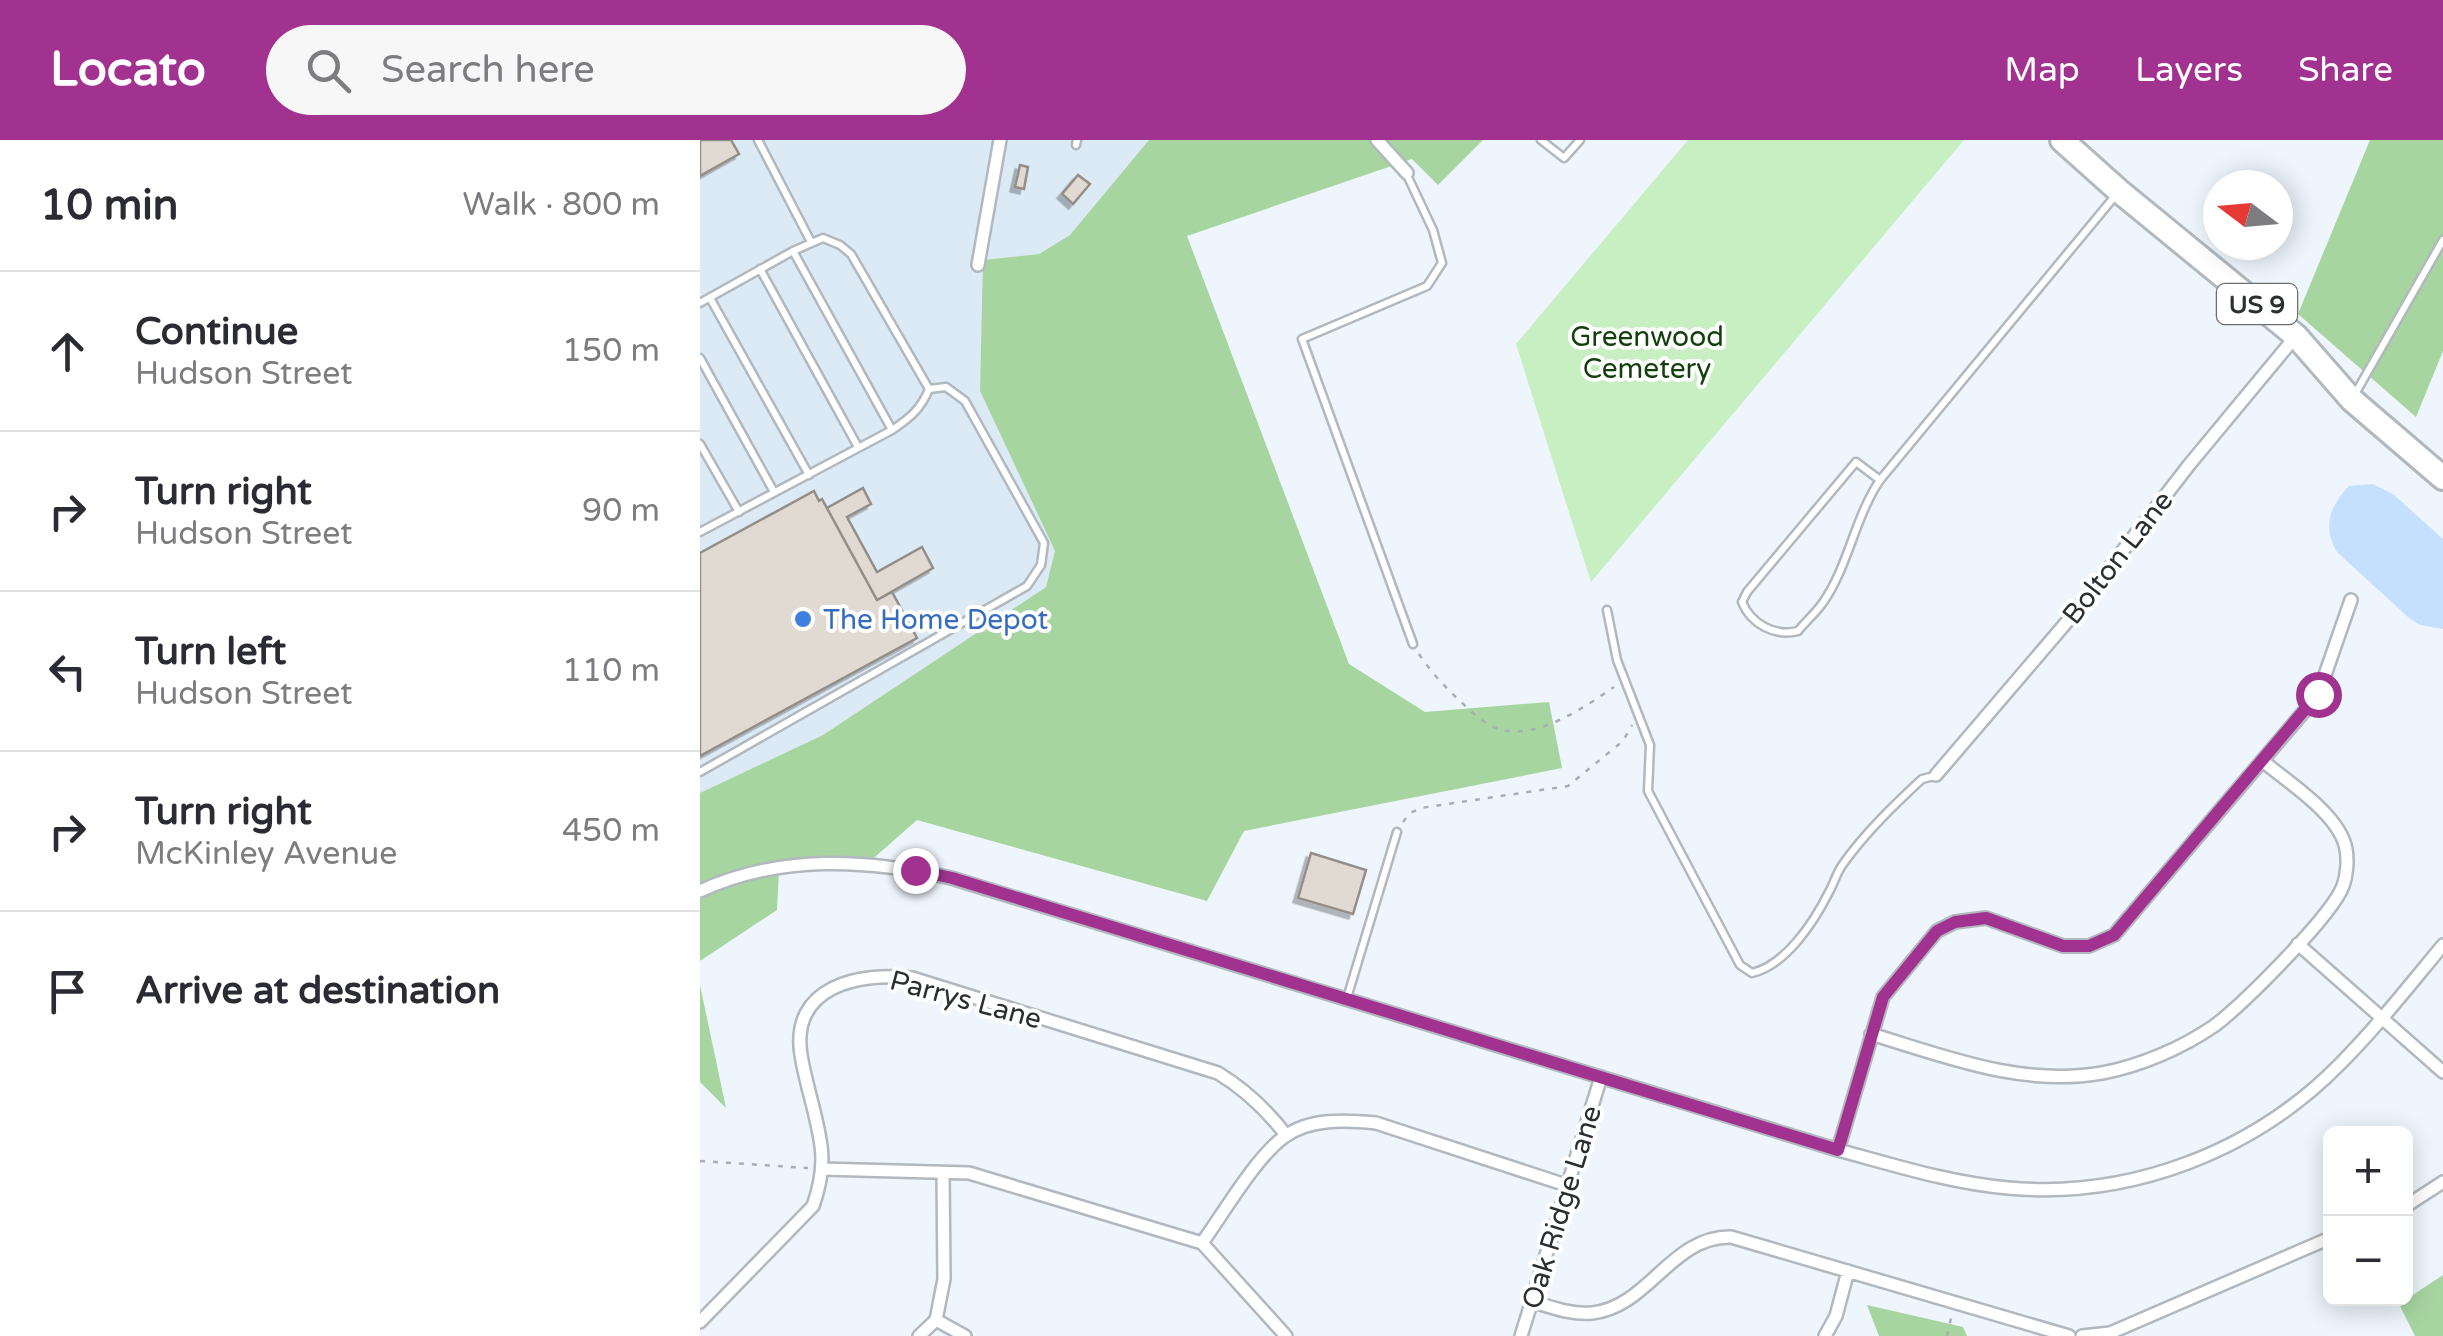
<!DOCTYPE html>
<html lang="en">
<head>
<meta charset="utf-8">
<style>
	body { margin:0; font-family:"Varela Round",sans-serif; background:#f7f7f7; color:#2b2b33 }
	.controls { position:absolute; right:30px; bottom:30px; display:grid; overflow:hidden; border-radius:15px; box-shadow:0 5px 25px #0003 }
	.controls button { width:90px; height:90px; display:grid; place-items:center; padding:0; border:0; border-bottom:2px solid #e1e1e2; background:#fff; color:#2b2b33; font:50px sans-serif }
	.compass { position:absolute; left:1503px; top:30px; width:90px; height:90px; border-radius:50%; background:#fff; box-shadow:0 5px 25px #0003; rotate:286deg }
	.stop { position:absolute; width:30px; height:30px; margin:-22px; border:8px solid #a13290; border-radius:50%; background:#fff }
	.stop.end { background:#a13290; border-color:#fff; box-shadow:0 2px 10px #0008 }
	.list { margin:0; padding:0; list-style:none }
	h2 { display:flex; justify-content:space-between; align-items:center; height:130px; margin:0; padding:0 40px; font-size:42px }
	h2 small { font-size:32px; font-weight:400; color:#7c7c81 }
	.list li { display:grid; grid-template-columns:65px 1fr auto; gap:30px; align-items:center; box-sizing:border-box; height:160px; padding:0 40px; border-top:2px solid #e1e1e2 }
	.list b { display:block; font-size:38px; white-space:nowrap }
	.list p { margin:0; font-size:32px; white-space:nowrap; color:#7c7c81 }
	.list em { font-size:32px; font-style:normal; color:#7c7c81 }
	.icon { flex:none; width:55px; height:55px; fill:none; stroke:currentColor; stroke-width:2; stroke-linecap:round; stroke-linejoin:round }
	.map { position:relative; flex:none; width:1743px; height:1196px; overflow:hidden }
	header { display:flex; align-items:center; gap:60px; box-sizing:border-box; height:140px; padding:0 50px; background:#a13290; color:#fff }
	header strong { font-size:48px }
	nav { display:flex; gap:55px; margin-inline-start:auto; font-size:35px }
	.search { width:700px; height:90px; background:#f7f7f7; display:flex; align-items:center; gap:25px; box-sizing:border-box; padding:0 35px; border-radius:55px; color:#7c7c81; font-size:38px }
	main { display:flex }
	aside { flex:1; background:#fff }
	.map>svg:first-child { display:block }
	.built { fill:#dceaf6 }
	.green { fill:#c8efc1 }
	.forest { fill:#a7d5a0 }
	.water { fill:#c4dfff }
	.building { fill:#e0dad3; stroke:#948e88; stroke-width:2.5; filter:url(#shadow) }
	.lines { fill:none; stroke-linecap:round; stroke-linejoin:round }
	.lane-casing { stroke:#b1b8be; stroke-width:11 }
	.street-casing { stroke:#b1b8be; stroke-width:16 }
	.highway-casing { stroke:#b1b8be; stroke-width:28 }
	.path { stroke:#a8aeb3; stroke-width:2.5; stroke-dasharray:5 8; stroke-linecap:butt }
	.lane { stroke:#fff; stroke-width:6 }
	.street { stroke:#fff; stroke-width:11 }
	.highway { stroke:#fff; stroke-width:22 }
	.route { stroke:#a13290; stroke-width:12 }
	.shop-dot { fill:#3f7fe0; stroke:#fff; stroke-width:4 }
	.labels { text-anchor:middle; stroke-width:8; stroke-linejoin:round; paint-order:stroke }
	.shield { fill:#fff; stroke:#6b6d6f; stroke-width:2.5 }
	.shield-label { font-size:25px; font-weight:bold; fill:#2c2f31 }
	.park-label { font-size:28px; fill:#13400c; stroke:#fff }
	.street-label { font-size:28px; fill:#2c2f31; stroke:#fff }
	.shop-label { font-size:28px; fill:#366cbe; stroke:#fff; text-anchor:start }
</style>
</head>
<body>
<header>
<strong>Locato</strong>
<div class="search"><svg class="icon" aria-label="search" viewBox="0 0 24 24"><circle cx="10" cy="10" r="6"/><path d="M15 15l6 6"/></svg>Search here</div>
<nav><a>Map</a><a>Layers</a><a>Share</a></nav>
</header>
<main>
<aside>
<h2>10 min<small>Walk · 800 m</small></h2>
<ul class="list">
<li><svg class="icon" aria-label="ahead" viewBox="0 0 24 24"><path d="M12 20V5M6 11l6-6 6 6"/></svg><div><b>Continue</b><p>Hudson Street</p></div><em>150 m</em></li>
<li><svg class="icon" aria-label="right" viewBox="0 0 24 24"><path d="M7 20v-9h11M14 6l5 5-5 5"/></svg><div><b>Turn right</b><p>Hudson Street</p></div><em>90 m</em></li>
<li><svg class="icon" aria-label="left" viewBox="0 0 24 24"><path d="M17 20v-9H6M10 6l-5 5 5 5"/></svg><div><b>Turn left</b><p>Hudson Street</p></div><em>110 m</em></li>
<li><svg class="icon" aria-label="right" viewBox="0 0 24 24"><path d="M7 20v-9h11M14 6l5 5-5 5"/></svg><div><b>Turn right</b><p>McKinley Avenue</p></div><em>450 m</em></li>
<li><svg class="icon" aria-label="arrive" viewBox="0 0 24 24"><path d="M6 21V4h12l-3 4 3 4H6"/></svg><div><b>Arrive at destination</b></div></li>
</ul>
</aside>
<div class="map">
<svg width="1743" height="1196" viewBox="0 0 1743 1196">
	<defs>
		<filter id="shadow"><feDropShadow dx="-4.5" dy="4.5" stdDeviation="0" flood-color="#0004"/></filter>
	</defs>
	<rect width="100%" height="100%" fill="#eef5fc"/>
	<path class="built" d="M0 0H304L295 58 307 0H449L370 95 339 114 284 120 280 251 355 411 346 447 123 595 0 653Z"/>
	<path class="green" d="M988 0H1264L891 442 816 204Z"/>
	<path class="forest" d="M449 0H783L738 45 712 19 487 96 649 524 725 572 849 562 862 628 544 691 507 761 217 680 168 723 79 730 77 770 0 821V653L123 595 346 447 355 411 280 251 283 120 339 114 370 95Z
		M1670 0H1743V211L1716 277 1598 174Z
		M0 845 26 968 0 942Z
		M1743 1135V1196H1715L1699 1164Z
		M1167 1165 1263 1187 1267 1196H1179Z"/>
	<path class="water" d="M1673 344 1694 355 1743 399V489L1720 485 1708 477 1637 412C1622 386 1630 366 1649 346Z"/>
	<path class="building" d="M0 0H31L39 14 0 36Z
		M320 25 328 27 324 49 315 47Z
		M378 35 390 44 373 64 362 54Z
		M163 348 171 364 147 377 177 432 222 407 233 428 177 460 127 368Z
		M114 351 119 361 122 359 177 460 192 452 217 498 0 616V413Z
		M611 713 666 730 653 774 598 758Z"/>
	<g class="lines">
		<defs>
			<path id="lane" d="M58 0 111 102
				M841 0 864 18 880 0
				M376 5 377 0
				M707 35 733 90 742 123 727 146 602 199 713 504
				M93 111 192 290
				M60 129 158 307
				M10 158 109 335
				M0 163 93 111 123 98 140 105 151 114 229 249
				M0 218 74 352
				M1655 254 1743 100
				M0 304 39 372
				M1180 340 1156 322 1047 452 1042 462C1051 484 1075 497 1098 491 1106 481 1117 472 1124 461 1149 424 1155 377 1180 340L1415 56
				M0 392 192 290C210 278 221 269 229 249L246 247 265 261 344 403 341 425 327 446 0 632
				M907 470 917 520 950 605 948 651 1040 825 1052 833C1086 825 1114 782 1129 752 1134 743 1137 732 1143 724 1165 693 1194 665 1222 639L1235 636
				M647 858 697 692"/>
			<path id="street" d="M677 0 707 33
				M278 125 300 0
				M1236 635 1377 470 1489 325 1596 196
				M0 751C81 714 166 719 251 738L1138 1010C1194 1025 1250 1043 1308 1048 1430 1059 1553 1012 1639 925 1676 888 1709 846 1743 805
				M1598 804 1743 932
				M1171 894C1247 917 1322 947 1402 933 1440 926 1482 908 1514 886 1542 865 1631 777 1643 746 1647 735 1648 720 1646 709 1640 675 1589 643 1564 622
				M1138 1010 1183 857 1237 791 1255 782 1286 778 1363 806H1389L1414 795 1618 555 1651 460
				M122 1029 269 1033 502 1103
				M1706 1066 1743 1042
				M502 1103C523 1074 556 1017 584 997 609 978 646 980 676 983L869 1046
				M502 1103 586 1196
				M831 1161C851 1167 871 1175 892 1173 949 1167 971 1096 1031 1097L1369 1196
				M236 1180 265 1196
				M0 1182 113 1066C120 1046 124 1027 121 1006 117 975 106 946 101 915 90 846 159 832 212 838L518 933C546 950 566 969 586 995
				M219 1196 236 1180 244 1139 243 1033
				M821 1196 901 937
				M1125 1196 1136 1176 1148 1131
				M1382 1196 1410 1193 1630 1098"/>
			<path id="highway" d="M1362 0 1419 51 1596 196 1652 260 1743 338"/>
		</defs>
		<use href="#lane" class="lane-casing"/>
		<use href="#street" class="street-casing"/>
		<use href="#highway" class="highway-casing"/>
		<path class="path" d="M719 514C730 531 745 547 760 561 772 572 784 584 799 589 836 601 885 567 914 547
			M703 682 710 673 721 668 868 646 923 601 932 585
			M0 1021 108 1028
			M1247 1196 1251 1178"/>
		<use href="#lane" class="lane"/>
		<use href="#street" class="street"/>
		<use href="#highway" class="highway"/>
	</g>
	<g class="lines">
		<path class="route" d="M215 730 252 738 1138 1010 1183 857 1237 791 1255 782 1286 778 1363 806H1389L1414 795 1618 554"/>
	</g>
	<circle class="shop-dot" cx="103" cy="479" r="10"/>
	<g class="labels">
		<rect class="shield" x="1517" y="144" width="80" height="40" rx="8"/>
		<g class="shield-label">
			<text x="1557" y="173">US 9</text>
		</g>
		<g class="park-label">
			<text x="947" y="206">Greenwood<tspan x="947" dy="32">Cemetery</tspan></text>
		</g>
		<g class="street-label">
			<text transform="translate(1417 417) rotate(-52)" y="10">Bolton Lane</text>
			<text transform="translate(266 859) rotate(15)" y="10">Parrys Lane</text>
			<text transform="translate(861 1067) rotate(-73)" y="10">Oak Ridge Lane</text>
		</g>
		<g class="shop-label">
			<text x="123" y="489">The Home Depot</text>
		</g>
	</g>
</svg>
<div class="controls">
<button>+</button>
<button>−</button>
</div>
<svg class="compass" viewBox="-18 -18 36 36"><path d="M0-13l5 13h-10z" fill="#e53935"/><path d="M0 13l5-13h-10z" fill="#7c7c81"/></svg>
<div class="stop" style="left:1618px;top:554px"></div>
<div class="stop end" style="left:215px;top:730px"></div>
</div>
</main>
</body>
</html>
